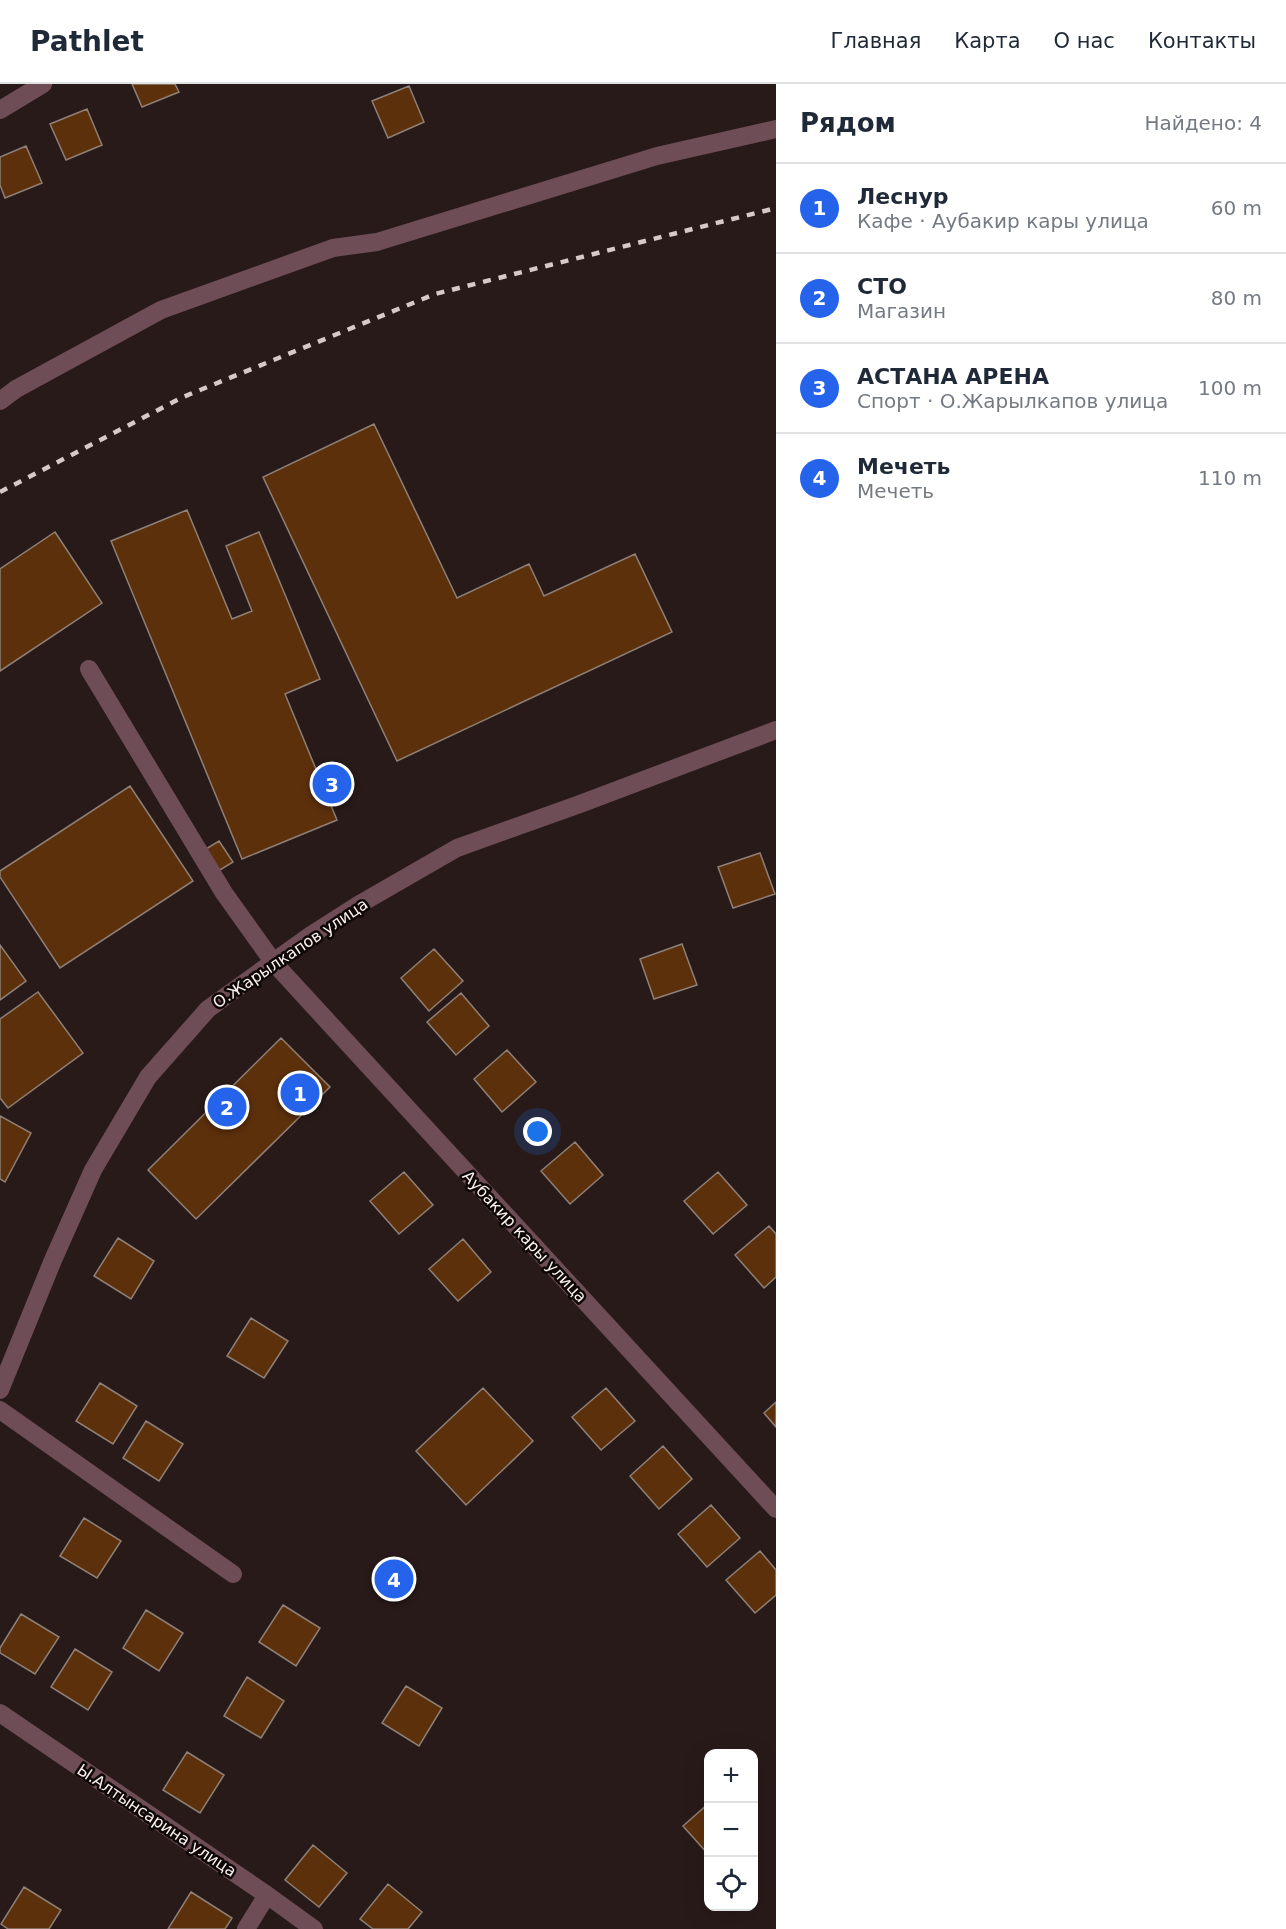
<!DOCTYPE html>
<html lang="ru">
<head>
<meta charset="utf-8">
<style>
	body { margin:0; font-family:"DejaVu Sans",sans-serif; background:#f2f2f3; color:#1f2937 }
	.controls { position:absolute; right:18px; bottom:18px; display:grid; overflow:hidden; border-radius:12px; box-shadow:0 6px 24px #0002 }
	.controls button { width:54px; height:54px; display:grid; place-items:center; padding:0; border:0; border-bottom:2px solid #e0e1e3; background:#fff; color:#1f2937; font:30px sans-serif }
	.you { position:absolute; left:538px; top:1048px; width:21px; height:21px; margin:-15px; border:4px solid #fff; border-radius:50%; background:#1a73e8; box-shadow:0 0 0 9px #1a73e833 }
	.badge { display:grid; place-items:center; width:39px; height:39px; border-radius:50%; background:#2563eb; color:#fff; font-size:20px; font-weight:700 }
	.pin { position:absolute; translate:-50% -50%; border:3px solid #fff; box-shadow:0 2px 6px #0006 }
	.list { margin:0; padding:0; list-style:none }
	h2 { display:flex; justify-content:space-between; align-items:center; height:78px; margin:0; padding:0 24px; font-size:26px }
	h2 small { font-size:20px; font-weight:400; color:#747a83 }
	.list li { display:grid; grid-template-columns:39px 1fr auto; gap:18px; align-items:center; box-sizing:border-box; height:90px; padding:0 24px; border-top:2px solid #e0e1e3 }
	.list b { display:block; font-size:22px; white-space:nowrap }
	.list p { margin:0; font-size:20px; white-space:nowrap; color:#747a83 }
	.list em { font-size:20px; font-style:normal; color:#747a83 }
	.icon { flex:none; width:33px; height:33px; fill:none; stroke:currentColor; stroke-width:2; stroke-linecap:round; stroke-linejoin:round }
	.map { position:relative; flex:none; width:776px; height:1845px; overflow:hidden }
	header { display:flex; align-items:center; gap:36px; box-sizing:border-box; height:84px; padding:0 30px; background:#fff; border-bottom:2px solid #e0e1e3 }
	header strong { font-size:28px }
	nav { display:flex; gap:33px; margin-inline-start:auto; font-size:21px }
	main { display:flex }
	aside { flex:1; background:#fff }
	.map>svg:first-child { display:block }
	.building { fill:#5d300c; stroke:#8e8077; stroke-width:1.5 }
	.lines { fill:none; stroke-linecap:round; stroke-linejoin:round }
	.minor { stroke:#6e4d56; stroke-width:18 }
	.rail { stroke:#d5cac8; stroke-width:4.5; stroke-dasharray:8 8; stroke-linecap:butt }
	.labels { text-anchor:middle; stroke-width:5; stroke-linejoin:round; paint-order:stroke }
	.street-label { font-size:16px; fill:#fbf1ef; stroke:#0d0706 }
</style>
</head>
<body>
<header>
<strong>Pathlet</strong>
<nav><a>Главная</a><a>Карта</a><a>О нас</a><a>Контакты</a></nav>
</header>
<main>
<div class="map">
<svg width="776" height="1845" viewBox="0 0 776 1845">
	<rect width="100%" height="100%" fill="#281a19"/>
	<path class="building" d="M132 0H175L179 8 142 23Z
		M409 2 424 38 388 54 372 17Z
		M87 25 102 61 66 76 50 40Z
		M26 62 42 99 5 114 0 101V73Z
		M374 340 457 514 529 480 544 512 635 470 672 548 397 677 263 393Z
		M187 426 232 535 252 527 226 462 259 448 320 595 285 610 337 736 242 775 111 457Z
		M55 448 102 519 0 587V485Z
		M130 702 193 797 60 884 0 793V787Z
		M219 757 233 778 215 789 201 768Z
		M760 769 775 810 733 824 718 783Z
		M682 860 697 901 654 915 640 875Z
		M0 861 26 897 0 916Z
		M434 865 463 897 429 927 401 894Z
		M38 908 83 969 8 1024 0 1014V935Z
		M461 909 489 942 456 971 427 938Z
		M281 954 330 1003 196 1135 148 1086Z
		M507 966 536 998 502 1028 474 995Z
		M0 1032 31 1049 5 1098 0 1095Z
		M575 1058 603 1091 570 1120 541 1087Z
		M404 1088 433 1121 399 1150 370 1117Z
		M718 1088 747 1121 713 1150 684 1117Z
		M769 1142 776 1150V1193L764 1204 735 1171Z
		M118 1154 154 1177 131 1215 94 1192Z
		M463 1155 491 1188 458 1217 429 1185Z
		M251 1234 288 1257 264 1294 227 1272Z
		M100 1299 137 1322 113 1360 76 1337Z
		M483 1304 533 1357 466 1421 416 1367Z
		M606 1304 635 1337 601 1366 572 1333Z
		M776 1318V1343L764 1329Z
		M146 1337 183 1360 159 1397 123 1374Z
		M663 1362 692 1395 659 1425 630 1392Z
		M711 1421 740 1454 707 1483 678 1450Z
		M84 1434 121 1457 97 1494 60 1472Z
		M760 1467 776 1486V1511L755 1529 726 1496Z
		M283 1521 320 1544 296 1582 259 1558Z
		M146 1526 183 1549 159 1587 123 1564Z
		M21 1530 59 1553 35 1590 0 1569V1564Z
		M75 1565 112 1588 88 1626 51 1603Z
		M247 1593 284 1617 261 1654 224 1632Z
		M406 1602 442 1624 419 1662 382 1639Z
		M187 1668 224 1691 200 1729 163 1706Z
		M708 1720V1770L683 1742Z
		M313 1761 347 1789 319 1823 285 1796Z
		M388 1800 422 1828 408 1845H373L360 1835Z
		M24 1803 61 1826 49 1845H8L1 1840Z
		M191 1808 232 1834 225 1845H168Z"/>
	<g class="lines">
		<path class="minor" d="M0 26 43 0
			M0 317 16 305 161 226 333 164 377 158 657 72 776 45
			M89 585 224 809 274 879 776 1425
			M0 1306 53 1176 93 1086 148 993 208 925 311 851 358 821 457 764 580 720 776 646
			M0 1326 233 1490
			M0 1629 267 1811 314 1845
			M246 1845 267 1811"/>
		<path class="rail" d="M0 408 183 313 435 210 776 124"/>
	</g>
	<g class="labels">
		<g class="street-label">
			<text transform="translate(290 869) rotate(-34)" y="6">О.Жарылкапов улица</text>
			<text transform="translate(525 1152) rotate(47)" y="6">Аубакир кары улица</text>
			<text transform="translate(157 1736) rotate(34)" y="6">Ы.Алтынсарина улица</text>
		</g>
	</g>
</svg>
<div class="controls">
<button>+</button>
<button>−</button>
<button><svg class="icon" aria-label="locate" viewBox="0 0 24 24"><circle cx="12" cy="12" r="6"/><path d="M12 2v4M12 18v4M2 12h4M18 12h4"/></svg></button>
</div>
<div class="you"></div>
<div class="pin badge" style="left:300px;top:1009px">1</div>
<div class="pin badge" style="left:227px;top:1023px">2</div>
<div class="pin badge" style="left:332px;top:700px">3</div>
<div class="pin badge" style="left:394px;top:1495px">4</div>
</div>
<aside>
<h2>Рядом<small>Найдено: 4</small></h2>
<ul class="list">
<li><span class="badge">1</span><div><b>Леснур</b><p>Кафе · Аубакир кары улица</p></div><em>60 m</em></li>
<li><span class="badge">2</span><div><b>СТО</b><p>Магазин</p></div><em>80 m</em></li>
<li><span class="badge">3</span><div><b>АСТАНА АРЕНА</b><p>Спорт · О.Жарылкапов улица</p></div><em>100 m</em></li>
<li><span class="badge">4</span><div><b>Мечеть</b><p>Мечеть</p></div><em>110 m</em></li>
</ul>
</aside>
</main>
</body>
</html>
